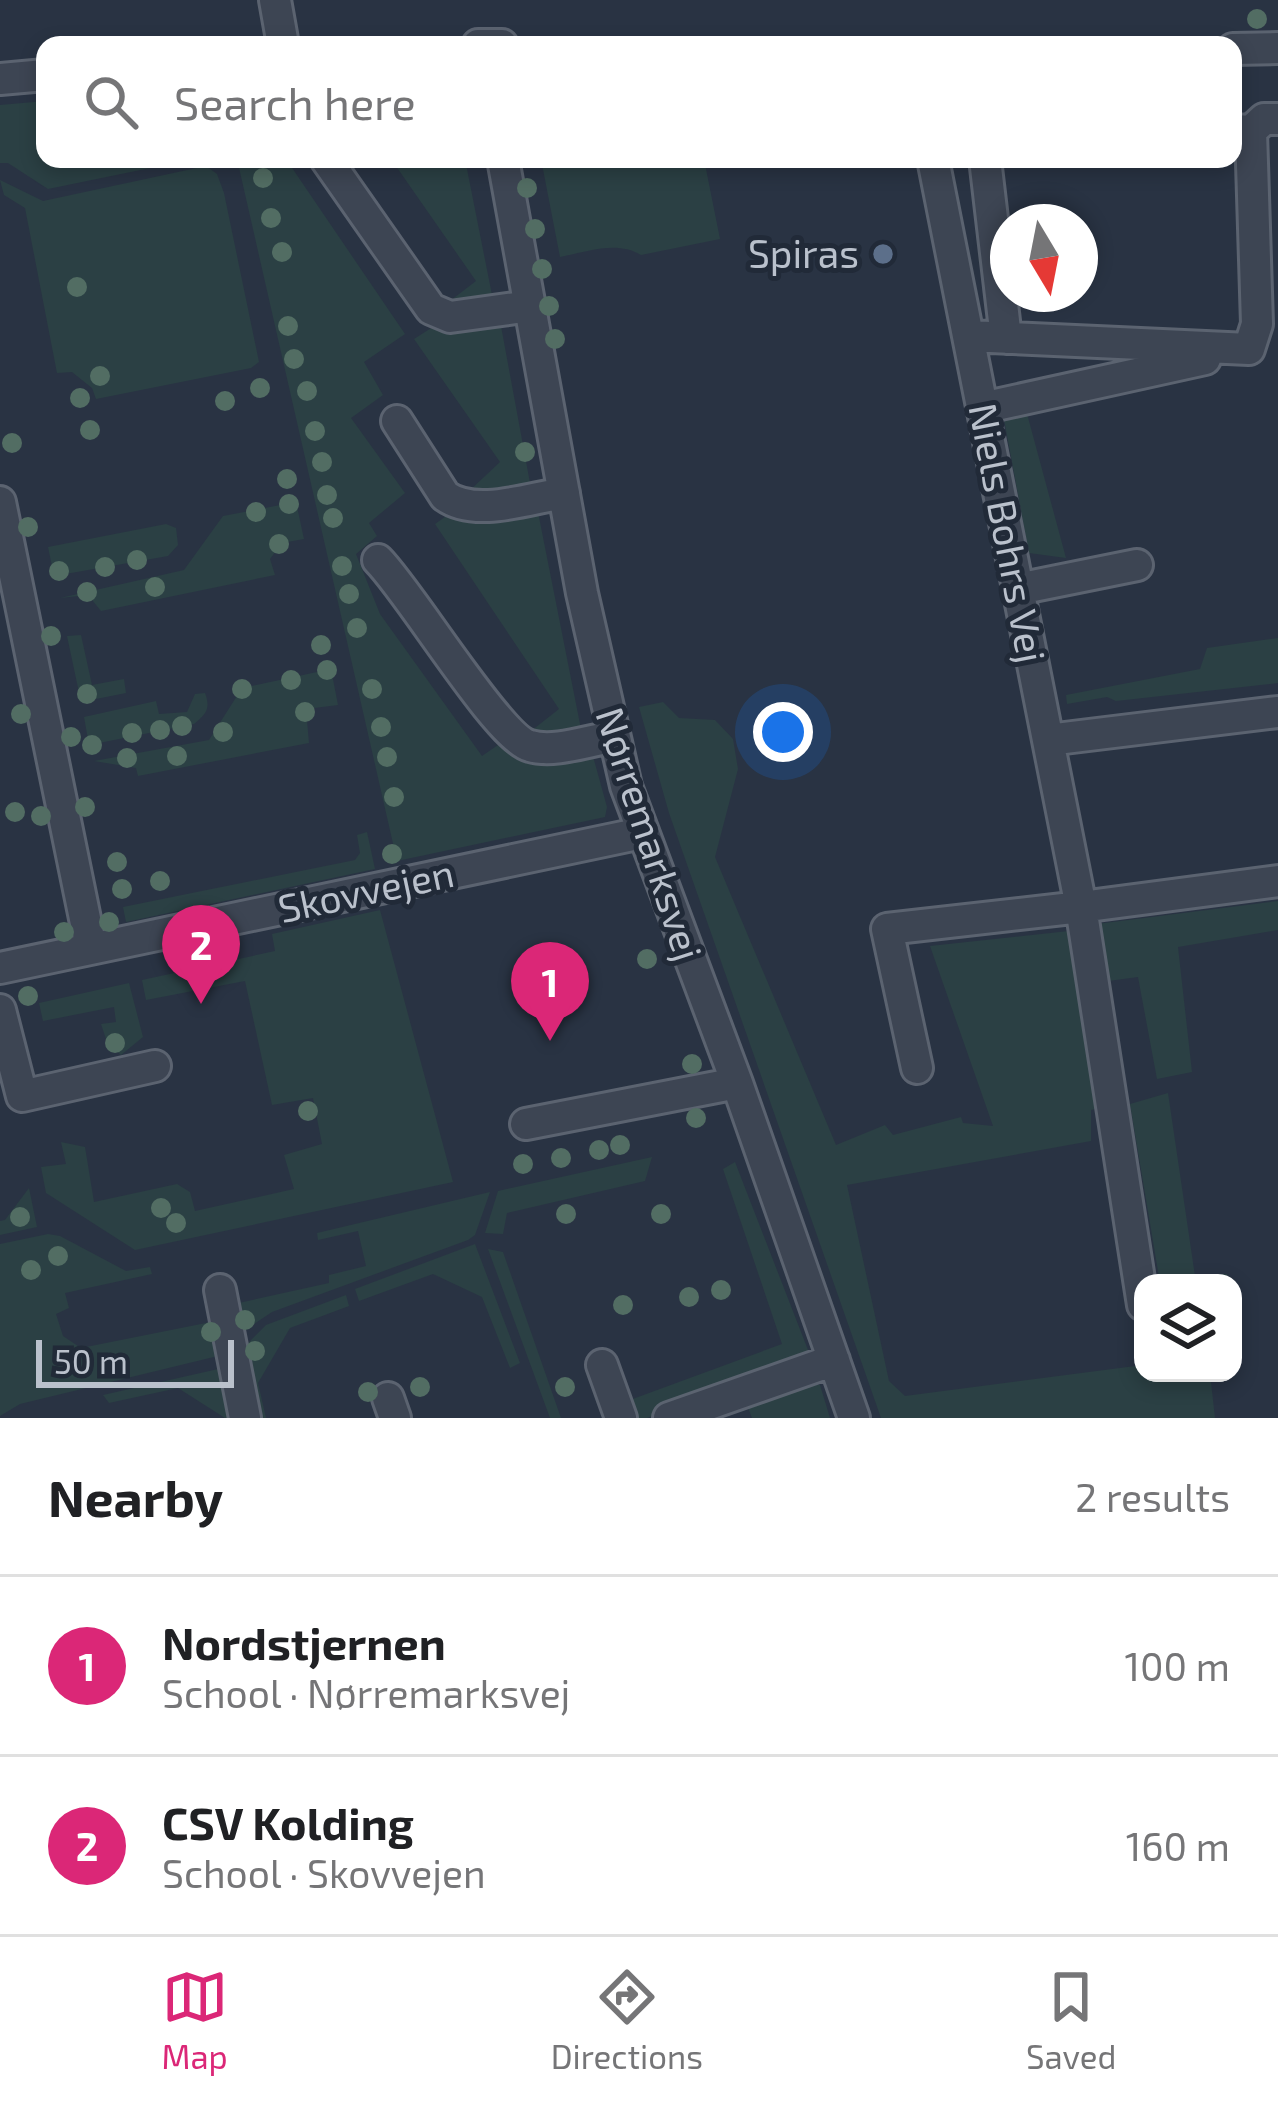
<!DOCTYPE html>
<html lang="en">
<head>
<meta charset="utf-8">
<style>
	body { margin:0; font-family:"Exo 2",sans-serif; background:#f2f2f2; color:#202124 }
	.controls { position:absolute; right:36px; bottom:36px; display:grid; overflow:hidden; border-radius:24px; box-shadow:0 6px 18px #0003 }
	.controls button { width:108px; height:108px; display:grid; place-items:center; padding:0; border:0; border-bottom:3px solid #e0e0e0; background:#fff; color:#202124; font:60px sans-serif }
	.compass { position:absolute; left:990px; top:204px; width:108px; height:108px; border-radius:50%; background:#fff; box-shadow:0 6px 18px #0003; rotate:170deg }
	.scale { position:absolute; left:36px; bottom:30px; width:198px; box-sizing:border-box; padding-left:12px; border:6px solid #bac1cc; border-top:0; font-size:33px; line-height:42px; white-space:nowrap; color:#bac1cc; -webkit-text-stroke:9px #212a38; paint-order:stroke }
	.you { position:absolute; left:783px; top:732px; width:42px; height:42px; margin:-30px; border:9px solid #fff; border-radius:50%; background:#1a73e8; box-shadow:0 0 0 18px #1a73e833 }
	.badge { display:grid; place-items:center; width:78px; height:78px; border-radius:50%; background:#db2777; color:#fff; font-size:39px; font-weight:700 }
	.pin { position:absolute; translate:-50% -99px; filter:drop-shadow(0 3px 6px #0008) }
	.pin::after { content:''; position:absolute; top:63px; width:42px; height:36px; background:inherit; clip-path:polygon(0 0,100% 0,50% 100%) }
	.list { margin:0; padding:0; list-style:none }
	h2 { display:flex; justify-content:space-between; align-items:center; height:156px; margin:0; padding:0 48px; font-size:51px }
	h2 small { font-size:39px; font-weight:400; color:#757577 }
	.list li { display:grid; grid-template-columns:78px 1fr auto; gap:36px; align-items:center; box-sizing:border-box; height:180px; padding:0 48px; border-top:3px solid #e0e0e0 }
	.list b { display:block; font-size:45px; white-space:nowrap }
	.list p { margin:0; font-size:39px; white-space:nowrap; color:#757577 }
	.list em { font-size:39px; font-style:normal; color:#757577 }
	.icon { flex:none; width:66px; height:66px; fill:none; stroke:currentColor; stroke-width:2; stroke-linecap:round; stroke-linejoin:round }
	.map { position:relative; flex:none; width:1278px; height:1418px; overflow:hidden }
	.search { position:absolute; background:#fff; box-shadow:0 6px 18px #0003; left:36px; right:36px; top:36px; height:132px; display:flex; align-items:center; gap:30px; box-sizing:border-box; padding:0 42px; border-radius:24px; color:#757577; font-size:45px }
	.sheet { height:516px; background:#fff }
	nav { display:flex; justify-content:space-around; align-items:center; box-sizing:border-box; height:168px; border-top:3px solid #e0e0e0; background:#fff; font-size:33px; color:#757577 }
	nav a { display:grid; justify-items:center; gap:6px }
	nav .on { color:#db2777 }
	.map>svg:first-child { display:block }
	.green { fill:#2b4044 }
	.lines { fill:none; stroke-linecap:round; stroke-linejoin:round }
	.minor-casing { stroke:#5b6370; stroke-width:36 }
	.minor { stroke:#3d4553; stroke-width:30 }
	.tree { fill:#526d63 }
	.service-dot { fill:#5c6f8a; stroke:#212a38; stroke-width:4.5 }
	.labels { text-anchor:middle; stroke-width:10; stroke-linejoin:round; paint-order:stroke }
	.poi-label { font-size:39px; fill:#bac1cc; stroke:#212a38; text-anchor:end }
	.street-label { font-size:39px; fill:#bac1cc; stroke:#212a38 }
</style>
</head>
<body>
<div class="map">
<svg width="1278" height="1418" viewBox="0 0 1278 1418">
	<rect width="100%" height="100%" fill="#293343"/>
	<path class="green" d="M45 101V159H194L48 189 8 163H0V105Z
		M237 159H286L405 334 364 362 383 395 351 418 405 493 369 523 377 536 356 554 380 614 482 756 498 745 535 760 591 749 607 807 605 817 397 861Z
		M391 159H465L493 300 446 304 476 281Z
		M541 159H704L720 239 641 255C617 240 586 252 560 257Z
		M206 166 217 174 224 193 259 362 251 368 96 399 92 388 72 372 57 373 25 208 4 195 0 180 43 201Z
		M436 325 452 331 501 326 530 483 467 493 500 462 414 339Z
		M1026 410 1066 558 1029 553 1003 414Z
		M296 502 304 539 282 543 270 559 275 575 101 611 88 595 60 598 184 570 223 516Z
		M537 507 581 729 540 736 526 735 559 709 435 524 452 512Z
		M166 524 176 528 178 545 168 556 54 576 48 547Z
		M81 635 92 685 124 679 126 693 81 702 67 636Z
		M1278 638V683L1116 701 1107 697 1067 704 1066 695 1200 669 1207 648Z
		M331 669 338 705 306 709 309 743 138 776 136 768 94 761 209 740 242 688Z
		M205 693C211 709 206 714 194 724L89 745 84 717 156 701 159 714 187 712 195 694Z
		M663 702 679 718 715 720 733 739 738 769 715 857 836 1145 885 1125 893 1135 961 1117 963 1123 993 1126 930 946 1069 931 1104 1107 1091 1110V1141L847 1185 889 1381 905 1396 1143 1365V1373H1210L1215 1418H881L669 813 639 707Z
		M367 832 375 869 126 922 123 907 355 860 360 853 357 835Z
		M1278 901V930L1178 947 1192 1072 1157 1079 1138 977 1101 982 1089 925Z
		M380 910 453 1182 135 1250 46 1193 41 1167 66 1164 61 1142 85 1147 94 1202 177 1184 190 1192 195 1211 294 1189 284 1155 322 1144 313 1098 272 1105 245 981 146 1000 142 980 275 951 272 934Z
		M129 983 143 1037 121 1055 107 1042 101 1024 116 1022 114 1007 43 1021 39 1003Z
		M1168 1093 1195 1276 1227 1274 1228 1283H1160L1130 1104Z
		M652 1157 645 1181 507 1213 503 1234 485 1233 498 1191Z
		M735 1162 808 1350 800 1363 647 1418H633L630 1400 782 1344 723 1169Z
		M29 1188 37 1227 0 1235V1221L5 1220Z
		M490 1192 475 1235 468 1240 272 1312 239 1334 234 1304 329 1283V1275L366 1266 358 1231 318 1240 317 1233Z
		M48 1234 60 1236 126 1271 150 1267 152 1274 65 1293 69 1308 56 1314 63 1336 81 1348 216 1321 222 1355 20 1404 0 1416V1244Z
		M475 1244 520 1363 510 1368 482 1297 433 1274 359 1301 355 1289Z
		M488 1249 503 1252 561 1418H550Z
		M346 1295 349 1306 290 1328 258 1383 266 1418H255L241 1350 266 1325Z
		M227 1367 237 1418H225L178 1388 109 1403 103 1395Z
		M808 1384 820 1385 830 1418H752L747 1405Z"/>
	<g class="lines">
		<defs>
			<path id="minor" d="M275 0 283 45
				M478 45H502
				M1233 49 1278 48
				M0 79 45 75
				M1233 130 1251 131 1257 324 1249 349
				M1251 131 1264 119H1278
				M326 159 431 309 450 317 530 306
				M503 159 582 593 626 786 737 1083 854 1418
				M933 159 1081 907 1278 881
				M985 159 1006 338
				M968 336 1249 349
				M982 408 1205 359
				M397 421 445 496C476 518 529 498 564 493
				M0 502 91 948
				M378 560C411 593 498 738 530 746 554 753 587 741 612 737
				M1018 589 1137 565
				M1048 740 1278 712
				M0 968 642 833
				M0 1010 22 1096 155 1066
				M917 1068 887 929 1081 907 1143 1305
				M526 1124 737 1083
				M220 1290 245 1418
				M602 1365 621 1418
				M388 1398 395 1418
				M669 1418 834 1360"/>
		</defs>
		<use href="#minor" class="minor-casing"/>
		<use href="#minor" class="minor"/>
	</g>
	<g class="tree">
		<circle cx="1257" cy="19" r="10"/>
		<circle cx="263" cy="178" r="10"/>
		<circle cx="527" cy="188" r="10"/>
		<circle cx="271" cy="218" r="10"/>
		<circle cx="535" cy="229" r="10"/>
		<circle cx="282" cy="252" r="10"/>
		<circle cx="542" cy="269" r="10"/>
		<circle cx="77" cy="287" r="10"/>
		<circle cx="549" cy="306" r="10"/>
		<circle cx="288" cy="326" r="10"/>
		<circle cx="555" cy="339" r="10"/>
		<circle cx="294" cy="359" r="10"/>
		<circle cx="100" cy="376" r="10"/>
		<circle cx="260" cy="388" r="10"/>
		<circle cx="307" cy="391" r="10"/>
		<circle cx="80" cy="398" r="10"/>
		<circle cx="225" cy="401" r="10"/>
		<circle cx="90" cy="430" r="10"/>
		<circle cx="315" cy="431" r="10"/>
		<circle cx="12" cy="443" r="10"/>
		<circle cx="525" cy="452" r="10"/>
		<circle cx="322" cy="462" r="10"/>
		<circle cx="287" cy="479" r="10"/>
		<circle cx="327" cy="495" r="10"/>
		<circle cx="289" cy="504" r="10"/>
		<circle cx="256" cy="512" r="10"/>
		<circle cx="333" cy="518" r="10"/>
		<circle cx="28" cy="527" r="10"/>
		<circle cx="279" cy="544" r="10"/>
		<circle cx="137" cy="560" r="10"/>
		<circle cx="342" cy="566" r="10"/>
		<circle cx="105" cy="567" r="10"/>
		<circle cx="59" cy="571" r="10"/>
		<circle cx="155" cy="587" r="10"/>
		<circle cx="87" cy="592" r="10"/>
		<circle cx="349" cy="594" r="10"/>
		<circle cx="357" cy="628" r="10"/>
		<circle cx="51" cy="636" r="10"/>
		<circle cx="321" cy="645" r="10"/>
		<circle cx="327" cy="670" r="10"/>
		<circle cx="291" cy="680" r="10"/>
		<circle cx="242" cy="689" r="10"/>
		<circle cx="372" cy="689" r="10"/>
		<circle cx="87" cy="694" r="10"/>
		<circle cx="305" cy="712" r="10"/>
		<circle cx="21" cy="714" r="10"/>
		<circle cx="182" cy="726" r="10"/>
		<circle cx="381" cy="727" r="10"/>
		<circle cx="160" cy="730" r="10"/>
		<circle cx="223" cy="732" r="10"/>
		<circle cx="132" cy="733" r="10"/>
		<circle cx="71" cy="737" r="10"/>
		<circle cx="92" cy="745" r="10"/>
		<circle cx="177" cy="756" r="10"/>
		<circle cx="387" cy="757" r="10"/>
		<circle cx="127" cy="758" r="10"/>
		<circle cx="394" cy="797" r="10"/>
		<circle cx="85" cy="807" r="10"/>
		<circle cx="15" cy="812" r="10"/>
		<circle cx="41" cy="816" r="10"/>
		<circle cx="392" cy="854" r="10"/>
		<circle cx="117" cy="862" r="10"/>
		<circle cx="160" cy="881" r="10"/>
		<circle cx="122" cy="889" r="10"/>
		<circle cx="109" cy="922" r="10"/>
		<circle cx="64" cy="932" r="10"/>
		<circle cx="647" cy="959" r="10"/>
		<circle cx="28" cy="996" r="10"/>
		<circle cx="115" cy="1043" r="10"/>
		<circle cx="692" cy="1064" r="10"/>
		<circle cx="308" cy="1111" r="10"/>
		<circle cx="696" cy="1118" r="10"/>
		<circle cx="620" cy="1145" r="10"/>
		<circle cx="599" cy="1150" r="10"/>
		<circle cx="561" cy="1158" r="10"/>
		<circle cx="523" cy="1164" r="10"/>
		<circle cx="161" cy="1208" r="10"/>
		<circle cx="566" cy="1214" r="10"/>
		<circle cx="661" cy="1214" r="10"/>
		<circle cx="20" cy="1217" r="10"/>
		<circle cx="176" cy="1223" r="10"/>
		<circle cx="58" cy="1256" r="10"/>
		<circle cx="31" cy="1270" r="10"/>
		<circle cx="721" cy="1290" r="10"/>
		<circle cx="689" cy="1297" r="10"/>
		<circle cx="623" cy="1305" r="10"/>
		<circle cx="245" cy="1320" r="10"/>
		<circle cx="211" cy="1332" r="10"/>
		<circle cx="255" cy="1351" r="10"/>
		<circle cx="420" cy="1387" r="10"/>
		<circle cx="565" cy="1387" r="10"/>
		<circle cx="368" cy="1392" r="10"/>
	</g>
	<circle class="service-dot" cx="883" cy="254" r="12"/>
	<g class="labels">
		<g class="poi-label">
			<text x="859" y="268">Spiras</text>
		</g>
		<g class="street-label">
			<text transform="translate(1007 533) rotate(79)" y="14">Niels Bohrs Vej</text>
			<text transform="translate(649 834) rotate(72)" y="14">Nørremarksvej</text>
			<text transform="translate(366 891) rotate(-12)" y="14">Skovvejen</text>
		</g>
	</g>
</svg>
<div class="controls">
<button><svg class="icon" aria-label="layers" viewBox="0 0 24 24"><path d="M12 4l9 5-9 5-9-5zM3 14l9 5 9-5"/></svg></button>
</div>
<svg class="compass" viewBox="-18 -18 36 36"><path d="M0-13l5 13h-10z" fill="#e53935"/><path d="M0 13l5-13h-10z" fill="#757577"/></svg>
<div class="scale">50 m</div>
<div class="you"></div>
<div class="pin badge" style="left:550px;top:1041px">1</div>
<div class="pin badge" style="left:201px;top:1004px">2</div>
<div class="search"><svg class="icon" aria-label="search" viewBox="0 0 24 24"><circle cx="10" cy="10" r="6"/><path d="M15 15l6 6"/></svg>Search here</div>
</div>
<section class="sheet">
<h2>Nearby<small>2 results</small></h2>
<ul class="list">
<li><span class="badge">1</span><div><b>Nordstjernen</b><p>School · Nørremarksvej</p></div><em>100 m</em></li>
<li><span class="badge">2</span><div><b>CSV Kolding</b><p>School · Skovvejen</p></div><em>160 m</em></li>
</ul>
</section>
<nav>
<a class="on"><svg class="icon" aria-label="map" viewBox="0 0 24 24"><path d="M3 6l6-2 6 2 6-2v14l-6 2-6-2-6 2zM9 4v14M15 6v14"/></svg>Map</a>
<a><svg class="icon" aria-label="directions" viewBox="0 0 24 24"><path d="M12 3l9 9-9 9-9-9zM9 14v-3h6M13 9l2 2-2 2"/></svg>Directions</a>
<a><svg class="icon" aria-label="saved" viewBox="0 0 24 24"><path d="M7 4h10v16l-5-4-5 4z"/></svg>Saved</a>
</nav>
</body>
</html>
